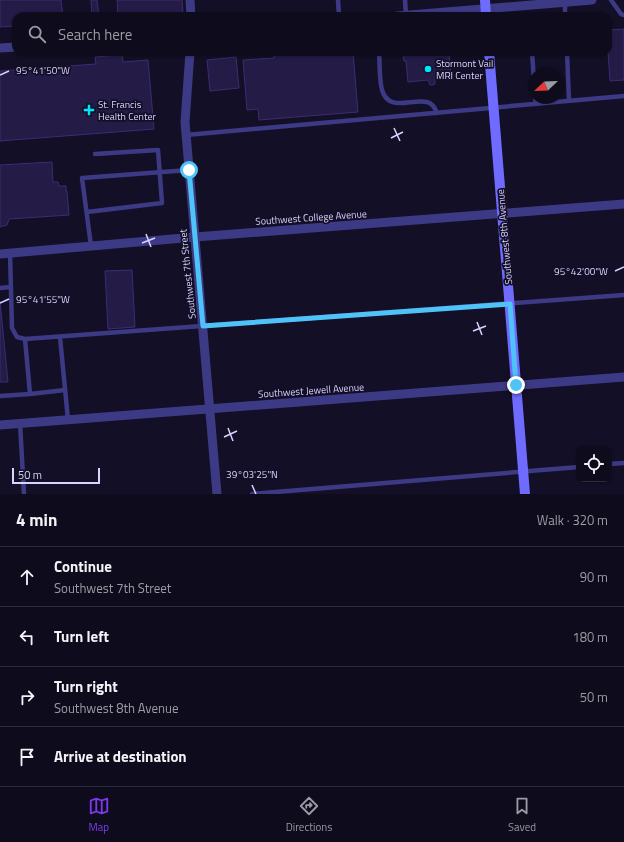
<!DOCTYPE html>
<html lang="en">
<head>
<meta charset="utf-8">
<style>
	body { margin:0; font-family:"Titillium Web",sans-serif; background:#171425; color:#f1f3f6 }
	.controls { position:absolute; right:12px; bottom:12px; display:grid; overflow:hidden; border-radius:8px; box-shadow:0 1px 3px #0004 }
	.controls button { width:36px; height:36px; display:grid; place-items:center; padding:0; border:0; border-bottom:1px solid #2e2b3b; background:#0e0b1c; color:#f1f3f6; font:20px sans-serif }
	.compass { position:absolute; left:528px; top:68px; width:36px; height:36px; border-radius:50%; background:#0e0b1c; box-shadow:0 1px 3px #0004; rotate:247deg }
	.scale { position:absolute; left:12px; bottom:10px; width:88px; box-sizing:border-box; padding-left:4px; border:2px solid #d9d4ff; border-top:0; font-size:11px; line-height:14px; white-space:nowrap; color:#d9d4ff; -webkit-text-stroke:3px #130f26; paint-order:stroke }
	.stop { position:absolute; width:12px; height:12px; margin:-9px; border:3px solid #4fc3f7; border-radius:50%; background:#fff }
	.stop.end { background:#4fc3f7; border-color:#fff; box-shadow:0 1px 4px #0008 }
	.list { margin:0; padding:0; list-style:none }
	h2 { display:flex; justify-content:space-between; align-items:center; height:52px; margin:0; padding:0 16px; font-size:17px }
	h2 small { font-size:13px; font-weight:400; color:#9b9ba3 }
	.list li { display:grid; grid-template-columns:26px 1fr auto; gap:12px; align-items:center; box-sizing:border-box; height:60px; padding:0 16px; border-top:1px solid #2e2b3b }
	.list b { display:block; font-size:15px; white-space:nowrap }
	.list p { margin:0; font-size:13px; white-space:nowrap; color:#9b9ba3 }
	.list em { font-size:13px; font-style:normal; color:#9b9ba3 }
	.icon { flex:none; width:22px; height:22px; fill:none; stroke:currentColor; stroke-width:2; stroke-linecap:round; stroke-linejoin:round }
	.map { position:relative; flex:none; width:624px; height:494px; overflow:hidden }
	.search { position:absolute; background:#0e0b1c; box-shadow:0 1px 3px #0004; left:12px; right:12px; top:12px; height:44px; display:flex; align-items:center; gap:10px; box-sizing:border-box; padding:0 14px; border-radius:12px; color:#9b9ba3; font-size:15px }
	.sheet { height:292px; background:#0e0b1c }
	nav { display:flex; justify-content:space-around; align-items:center; box-sizing:border-box; height:56px; border-top:1px solid #2e2b3b; background:#0e0b1c; font-size:11px; color:#9b9ba3 }
	nav a { display:grid; justify-items:center; gap:2px }
	nav .on { color:#7c3aed }
	.map>svg:first-child { display:block }
	.building { fill:#241b47; stroke:#3b2d73 }
	.lines { fill:none; stroke-linecap:round; stroke-linejoin:round }
	.lane { stroke:#3d3a85; stroke-width:4.5 }
	.street { stroke:#3d3a85; stroke-width:9 }
	.secondary { stroke:#6f6bff; stroke-width:10 }
	.route { stroke:#4fc3f7; stroke-width:5 }
	.ticks { fill:none; stroke:#d9d4ff; stroke-width:1.5 }
	.poi-dot { fill:#00e5ff; stroke:#130f26; stroke-width:1.5 }
	.labels { text-anchor:middle; stroke-width:3.5; stroke-linejoin:round; paint-order:stroke }
	.poi-label { font-size:10px; fill:#d9d4ff; stroke:#130f26; text-anchor:start }
	.street-label { font-size:10px; fill:#d9d4ff; stroke:#130f26 }
	.ticks-label { font-size:10px; text-anchor:middle; fill:#d9d4ff; stroke:#130f26; stroke-width:3.5; stroke-linejoin:round; paint-order:stroke }
</style>
</head>
<body>
<div class="map">
<svg width="624" height="494" viewBox="0 0 624 494">
	<rect width="100%" height="100%" fill="#130f26"/>
	<path class="building" d="M0 0H61L63 16H16V26L0 27Z
		M91 0H97L99 16H92Z
		M117 0H182L183 13 144 16H118Z
		M624 29V80L610 81 608 52V30Z
		M274 52H353L358 112 259 120 258 109 247 110 243 60 274 58Z
		M408 52H449L451 78 435 79V84L432 85H430L428 80 408 82 406 61H404L403 57 407 54 409 55Z
		M122 55 123 62 148 60 154 129 0 141V71L96 64 95 57Z
		M236 57 239 88 210 91 207 60Z
		M52 162 53 182H58L59 186H66V191H67L69 215 9 219 7 225 0 227V165Z
		M132 270 135 327 108 329 105 271Z
		M0 301 8 382H0Z"/>
	<g class="lines">
		<path class="lane" d="M338 0 339 16
			M405 0 406 15
			M611 0 621 14 624 15
			M565 2V16
			M379 52C380 63 379 79 382 90 389 113 412 98 427 102 432 103 435 108 437 113
			M532 52 534 81
			M567 52 569 101
			M535 98 536 104
			M186 135 624 96
			M87 212 162 203 158 150 95 154
			M91 246 82 178 189 170
			M10 253 12 328 17 337 25 339 624 295
			M0 288 11 287
			M60 337 68 420
			M30 394 65 390
			M0 396 30 394 25 339
			M20 423 24 494
			M609 464 624 463
			M252 494 579 467"/>
		<path class="street" d="M190 0 191 16
			M397 16 592 0
			M0 48 16 47
			M190 52 185 122 217 494
			M0 254 195 237 624 204
			M0 425 624 377"/>
		<path class="secondary" d="M485 0 486 16
			M489 52 525 494"/>
	</g>
	<g class="lines">
		<path class="route" d="M189 170 203 326 510 304 516 385"/>
	</g>
	<path class="ticks" d="M0 75 9 71M394 128 400 141M391 138 403 132M146 234 151 247M142 243 155 238M615 271 624 267M0 303 9 299M477 322 482 335M473 331 486 326M228 428 233 441M224 437 237 431M252 485 256 494"/>
	<g class="poi-dot">
		<circle cx="428" cy="69" r="4"/>
		<path d="M87 104h4v4h4v4h-4v4h-4v-4h-4v-4h4z"/>
	</g>
	<g class="labels">
		<g class="poi-label">
			<text x="436" y="67">Stormont Vail<tspan x="436" dy="12">MRI Center</tspan></text>
			<text x="98" y="108">St. Francis<tspan x="98" dy="12">Health Center</tspan></text>
		</g>
		<g class="street-label">
			<text transform="translate(311 217) rotate(-4)" y="4">Southwest College Avenue</text>
			<text transform="translate(504 237) rotate(-95)" y="4">Southwest 8th Avenue</text>
			<text transform="translate(187 274) rotate(-96)" y="4">Southwest 7th Street</text>
			<text transform="translate(311 390) rotate(-4)" y="4">Southwest Jewell Avenue</text>
		</g>
	</g>
	<g class="ticks-label">
		<text x="43" y="74">95°41'50"W</text>
		<text x="581" y="275">95°42'00"W</text>
		<text x="43" y="303">95°41'55"W</text>
		<text x="252" y="478">39°03'25"N</text>
	</g>
</svg>
<div class="controls">
<button><svg class="icon" aria-label="locate" viewBox="0 0 24 24"><circle cx="12" cy="12" r="6"/><path d="M12 2v4M12 18v4M2 12h4M18 12h4"/></svg></button>
</div>
<svg class="compass" viewBox="-18 -18 36 36"><path d="M0-13l5 13h-10z" fill="#e53935"/><path d="M0 13l5-13h-10z" fill="#9b9ba3"/></svg>
<div class="scale">50 m</div>
<div class="stop" style="left:189px;top:170px"></div>
<div class="stop end" style="left:516px;top:385px"></div>
<div class="search"><svg class="icon" aria-label="search" viewBox="0 0 24 24"><circle cx="10" cy="10" r="6"/><path d="M15 15l6 6"/></svg>Search here</div>
</div>
<section class="sheet">
<h2>4 min<small>Walk · 320 m</small></h2>
<ul class="list">
<li><svg class="icon" aria-label="ahead" viewBox="0 0 24 24"><path d="M12 20V5M6 11l6-6 6 6"/></svg><div><b>Continue</b><p>Southwest 7th Street</p></div><em>90 m</em></li>
<li><svg class="icon" aria-label="left" viewBox="0 0 24 24"><path d="M17 20v-9H6M10 6l-5 5 5 5"/></svg><div><b>Turn left</b></div><em>180 m</em></li>
<li><svg class="icon" aria-label="right" viewBox="0 0 24 24"><path d="M7 20v-9h11M14 6l5 5-5 5"/></svg><div><b>Turn right</b><p>Southwest 8th Avenue</p></div><em>50 m</em></li>
<li><svg class="icon" aria-label="arrive" viewBox="0 0 24 24"><path d="M6 21V4h12l-3 4 3 4H6"/></svg><div><b>Arrive at destination</b></div></li>
</ul>
</section>
<nav>
<a class="on"><svg class="icon" aria-label="map" viewBox="0 0 24 24"><path d="M3 6l6-2 6 2 6-2v14l-6 2-6-2-6 2zM9 4v14M15 6v14"/></svg>Map</a>
<a><svg class="icon" aria-label="directions" viewBox="0 0 24 24"><path d="M12 3l9 9-9 9-9-9zM9 14v-3h6M13 9l2 2-2 2"/></svg>Directions</a>
<a><svg class="icon" aria-label="saved" viewBox="0 0 24 24"><path d="M7 4h10v16l-5-4-5 4z"/></svg>Saved</a>
</nav>
</body>
</html>
